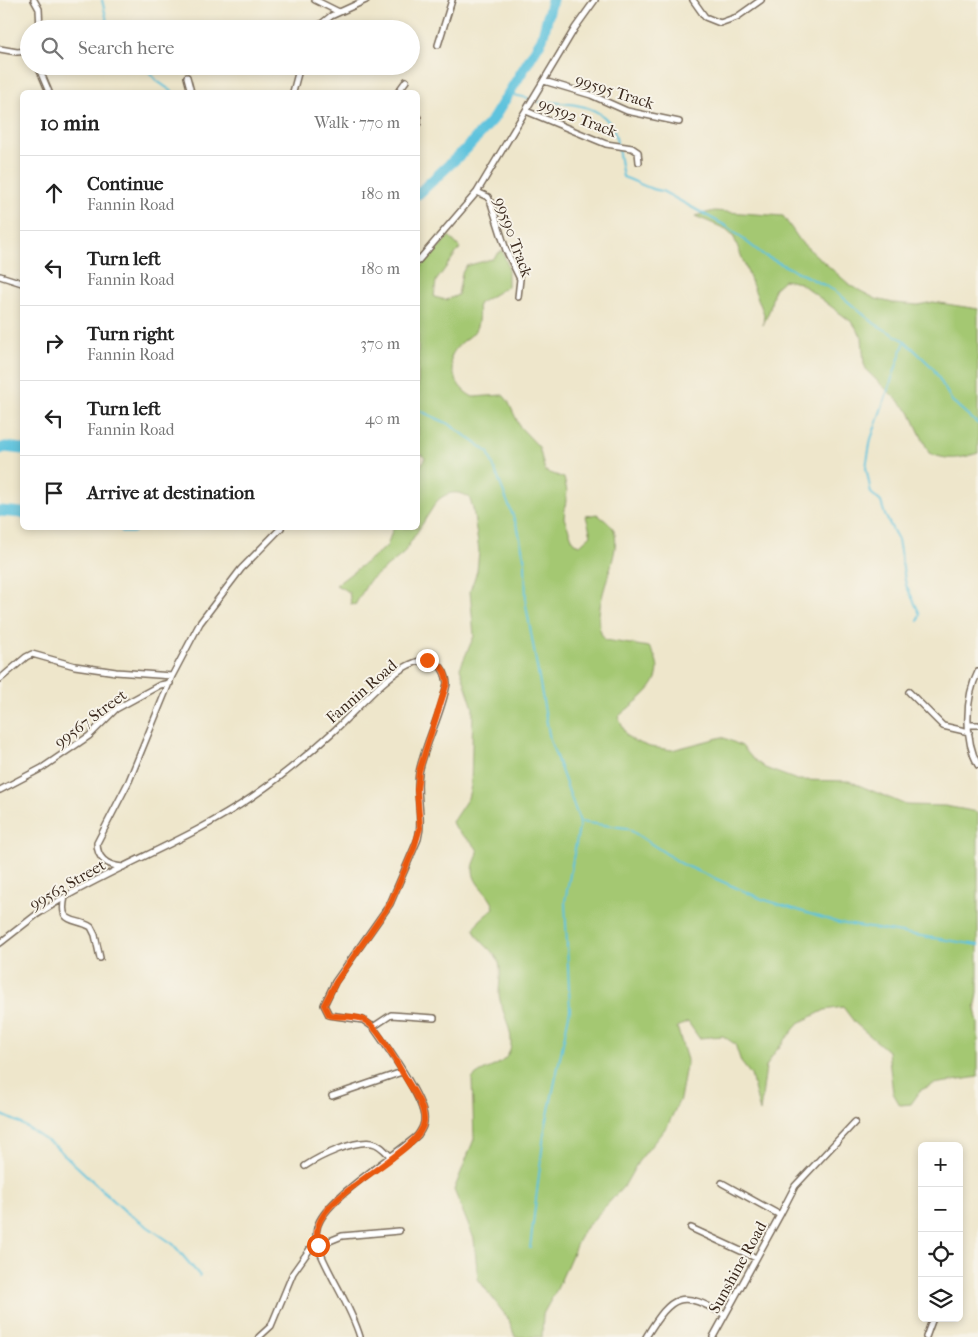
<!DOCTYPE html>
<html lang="en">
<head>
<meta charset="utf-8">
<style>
	body { margin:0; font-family:"IM FELL French Canon",serif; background:#f2f2f2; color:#222 }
	.controls { position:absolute; right:15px; bottom:15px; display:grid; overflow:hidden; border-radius:8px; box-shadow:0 2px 8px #0003 }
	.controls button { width:45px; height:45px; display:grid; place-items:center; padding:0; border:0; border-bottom:1px solid #e0e0e0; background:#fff; color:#222; font:25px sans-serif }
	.stop { position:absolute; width:15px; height:15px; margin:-11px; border:4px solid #ea580c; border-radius:50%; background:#fff }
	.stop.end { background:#ea580c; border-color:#fff; box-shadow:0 1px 5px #0008 }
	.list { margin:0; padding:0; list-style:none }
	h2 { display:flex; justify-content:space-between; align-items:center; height:65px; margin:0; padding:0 20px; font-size:21px }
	h2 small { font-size:16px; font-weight:400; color:#767676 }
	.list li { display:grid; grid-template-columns:32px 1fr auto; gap:15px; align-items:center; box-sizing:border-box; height:75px; padding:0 20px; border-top:1px solid #e0e0e0 }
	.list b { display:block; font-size:19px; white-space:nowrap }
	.list p { margin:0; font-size:16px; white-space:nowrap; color:#767676 }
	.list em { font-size:16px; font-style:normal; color:#767676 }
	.icon { flex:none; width:28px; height:28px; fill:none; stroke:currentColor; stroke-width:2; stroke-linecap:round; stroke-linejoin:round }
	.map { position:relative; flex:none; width:978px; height:1337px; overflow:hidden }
	.search { position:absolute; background:#fff; box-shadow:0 2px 8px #0003; left:20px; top:20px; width:400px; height:55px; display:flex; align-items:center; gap:12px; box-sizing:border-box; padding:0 18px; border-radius:28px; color:#767676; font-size:19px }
	.panel { position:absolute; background:#fff; box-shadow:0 2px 8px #0003; left:20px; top:90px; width:400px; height:440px; border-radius:8px }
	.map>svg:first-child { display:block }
	.green { fill:#a4c872; stroke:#707948 }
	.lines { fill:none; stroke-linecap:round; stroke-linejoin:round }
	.stream { stroke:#5fc3dd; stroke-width:2 }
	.river { stroke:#5fc3dd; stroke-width:11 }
	.minor-casing { stroke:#7a6c5b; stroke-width:8 }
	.minor { stroke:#fff; stroke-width:5 }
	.route { stroke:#ea580c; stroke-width:6 }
	.labels { text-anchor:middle; stroke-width:4; stroke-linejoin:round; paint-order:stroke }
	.street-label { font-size:16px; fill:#3b2a1e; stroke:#f7f3e8 }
</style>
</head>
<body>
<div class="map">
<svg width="978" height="1337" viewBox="0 0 978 1337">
	<rect width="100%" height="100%" fill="#f7f3e8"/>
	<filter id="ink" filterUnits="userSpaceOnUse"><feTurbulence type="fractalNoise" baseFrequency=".02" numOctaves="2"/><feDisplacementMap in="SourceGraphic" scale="10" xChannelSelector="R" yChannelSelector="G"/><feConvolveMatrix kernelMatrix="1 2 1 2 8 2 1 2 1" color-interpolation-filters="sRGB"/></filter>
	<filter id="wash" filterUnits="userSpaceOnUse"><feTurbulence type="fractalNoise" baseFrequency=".0096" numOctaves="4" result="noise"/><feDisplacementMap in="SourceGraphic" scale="20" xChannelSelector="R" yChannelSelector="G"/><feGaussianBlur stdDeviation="1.12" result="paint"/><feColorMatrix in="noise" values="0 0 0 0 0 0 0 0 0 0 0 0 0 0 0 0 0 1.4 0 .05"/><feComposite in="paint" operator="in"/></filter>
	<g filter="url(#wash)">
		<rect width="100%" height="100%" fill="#eee6cb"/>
		<path class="green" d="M714 211 783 216 801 242 851 286 876 299 893 303 918 305 933 302 978 309V453C959 459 948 461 929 453L910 412 867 371 864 364 862 337 853 323 800 283 784 280 774 289 770 309 763 325 764 314 733 235 726 229 695 216Z
			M449 236 460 248 436 281 434 297 446 300 458 295 462 273 466 266 492 259 502 250 508 266V286L478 304C482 344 463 331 451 357 452 374 457 389 473 397L503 395 508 401 520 427 539 447 545 471 564 478 567 491 564 518 574 543 580 545 591 535 586 516 597 514C603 519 611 524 614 530 624 556 584 614 605 640L649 647C674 680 640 697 618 717L627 736 634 741 650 747 672 750 722 737 742 746 752 758 765 768 797 780 849 781 906 805 945 806 978 812V993L975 1009 978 1024V1077L934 1084 921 1090 911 1104 900 1105 893 1093 888 1051 855 1023 843 1007 825 1010 799 1023 772 1056 766 1067 760 1112 751 1075 741 1062 735 1044 723 1036 699 1038 688 1022 677 1027 687 1060 680 1099 668 1125 638 1162 625 1185 582 1232 557 1289 543 1314 542 1337H515L509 1320 478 1279 474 1239 454 1190 474 1139 472 1079C481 1068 499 1068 507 1056 519 1038 501 1014 499 994 499 984 502 971 499 963 494 949 478 943 474 929L480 920 494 908C491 893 473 886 473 870 473 862 478 858 478 851 472 838 456 835 452 822L468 798 471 786 473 708 460 668 474 636 470 591 477 571 479 551 473 508 469 497C457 490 447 492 437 501L403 554 369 581 355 605 351 604 349 592 336 585 387 546 393 528H418V471L425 458 418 451V270Z"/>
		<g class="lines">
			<path class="stream" d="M102 0 109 29
				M144 66 157 81 173 92
				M509 94 528 98
				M538 102C570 103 612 103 617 143
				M618 148 623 177C636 181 649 190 662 191L726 226 765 256 834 290 875 324 905 341 933 368 952 401 978 424
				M905 341 871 439 866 467 871 493 881 502 885 515 898 540 906 585 920 614 918 621
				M418 410 449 424 488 452 518 529 525 562 526 605 550 740 580 822 565 901 570 1010 544 1134 530 1248
				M580 822 627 828 682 864 762 899 839 923 978 945
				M0 1114 20 1123 55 1146 126 1212 173 1244 200 1276"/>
			<path class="river" d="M418 194 466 149 493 119 542 39 552 0
				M0 449 5 447 22 449
				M0 511 22 513
				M125 528H132"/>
		</g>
	</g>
	<g filter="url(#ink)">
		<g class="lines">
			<defs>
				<path id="minor" d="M34 0 39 9 40 29
					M315 0 339 12
					M693 0 705 17 720 23 737 17 761 0
					M315 29 331 16 366 0
					M438 45 452 0
					M0 49 17 52 29 51
					M38 66 49 92
					M187 77 191 92
					M544 81 591 95 627 111 679 122
					M293 92 300 66
					M398 92 406 81
					M526 111 606 144 632 148 638 152 639 162
					M418 118V123
					M477 192 488 197 491 203 506 250 520 279 518 297
					M418 261 477 192 575 28 595 0
					M0 276 22 283
					M978 672C965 697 964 740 978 765
					M0 679 26 657 32 654 75 666 116 672 172 676
					M909 692 943 726 969 732
					M970 725H978
					M0 790 42 768 89 736 116 709 160 685 170 683
					M123 867C108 866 97 859 97 843L129 781 172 676 200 623 241 569 281 528
					M65 897C58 926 76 917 91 927L95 935 100 958
					M0 943 36 915 65 897C126 862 194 837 252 797 281 777 309 754 335 730 358 709 387 672 416 662 434 655 445 667 447 683 442 714 425 742 419 773 415 795 424 817 418 839L390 904 335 982 324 1005 329 1015 363 1020 373 1027C387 1047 421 1094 424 1116 425 1124 422 1129 418 1135 395 1156 323 1200 317 1228 315 1236 317 1246 321 1254 333 1282 351 1307 360 1337
					M373 1027 391 1015 434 1018
					M332 1096 402 1072
					M305 1166C320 1156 354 1140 372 1143 380 1144 386 1152 391 1157
					M780 1215 795 1186 855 1122
					M691 1228 756 1258
					M259 1337 271 1326 293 1273 310 1249 342 1236 399 1231
					M646 1337C673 1293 681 1290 725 1315
					M713 1337 780 1215 722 1183
					M926 1337 933 1318"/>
			</defs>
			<use href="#minor" class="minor-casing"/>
			<use href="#minor" class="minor"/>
		</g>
	</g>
	<g class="lines" filter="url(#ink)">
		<path class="route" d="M318 1245C317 1239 316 1232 318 1226 329 1188 422 1152 424 1121 425 1106 412 1089 405 1077 395 1061 379 1026 362 1019 351 1015 340 1018 329 1015L324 1005 336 982 390 904 414 848 420 828 417 790 419 771 447 683C446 670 440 662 427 660"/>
	</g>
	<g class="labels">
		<g class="street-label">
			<text transform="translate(615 91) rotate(18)" y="6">99595 Track</text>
			<text transform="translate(578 117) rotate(21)" y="6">99592 Track</text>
			<text transform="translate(514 237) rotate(70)" y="6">99590 Track</text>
			<text transform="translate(361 691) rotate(-41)" y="6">Fannin Road</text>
			<text transform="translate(90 718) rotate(-37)" y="6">99567 Street</text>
			<text transform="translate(67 884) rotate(-30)" y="6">99563 Street</text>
			<text transform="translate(737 1267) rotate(-61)" y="6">Sunshine Road</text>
		</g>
	</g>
</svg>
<div class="controls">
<button>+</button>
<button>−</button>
<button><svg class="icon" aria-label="locate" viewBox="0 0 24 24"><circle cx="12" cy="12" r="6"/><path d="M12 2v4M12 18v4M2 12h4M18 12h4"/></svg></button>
<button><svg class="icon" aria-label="layers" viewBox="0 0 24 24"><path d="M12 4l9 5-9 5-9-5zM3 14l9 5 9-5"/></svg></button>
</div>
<div class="stop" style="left:318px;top:1245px"></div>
<div class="stop end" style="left:427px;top:660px"></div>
<div class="search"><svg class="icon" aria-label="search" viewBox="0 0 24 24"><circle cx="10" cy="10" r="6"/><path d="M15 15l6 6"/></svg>Search here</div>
<section class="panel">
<h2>10 min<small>Walk · 770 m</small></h2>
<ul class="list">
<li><svg class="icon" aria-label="ahead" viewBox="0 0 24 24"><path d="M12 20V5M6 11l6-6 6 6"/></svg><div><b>Continue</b><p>Fannin Road</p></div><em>180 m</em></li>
<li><svg class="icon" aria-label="left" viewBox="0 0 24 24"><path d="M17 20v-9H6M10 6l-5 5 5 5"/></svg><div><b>Turn left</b><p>Fannin Road</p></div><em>180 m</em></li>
<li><svg class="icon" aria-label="right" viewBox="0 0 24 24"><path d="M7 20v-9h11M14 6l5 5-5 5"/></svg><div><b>Turn right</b><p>Fannin Road</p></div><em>370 m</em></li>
<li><svg class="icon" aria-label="left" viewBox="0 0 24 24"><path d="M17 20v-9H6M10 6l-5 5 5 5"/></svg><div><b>Turn left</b><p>Fannin Road</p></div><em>40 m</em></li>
<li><svg class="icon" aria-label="arrive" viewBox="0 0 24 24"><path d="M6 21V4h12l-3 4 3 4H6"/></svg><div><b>Arrive at destination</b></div></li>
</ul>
</section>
</div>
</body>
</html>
